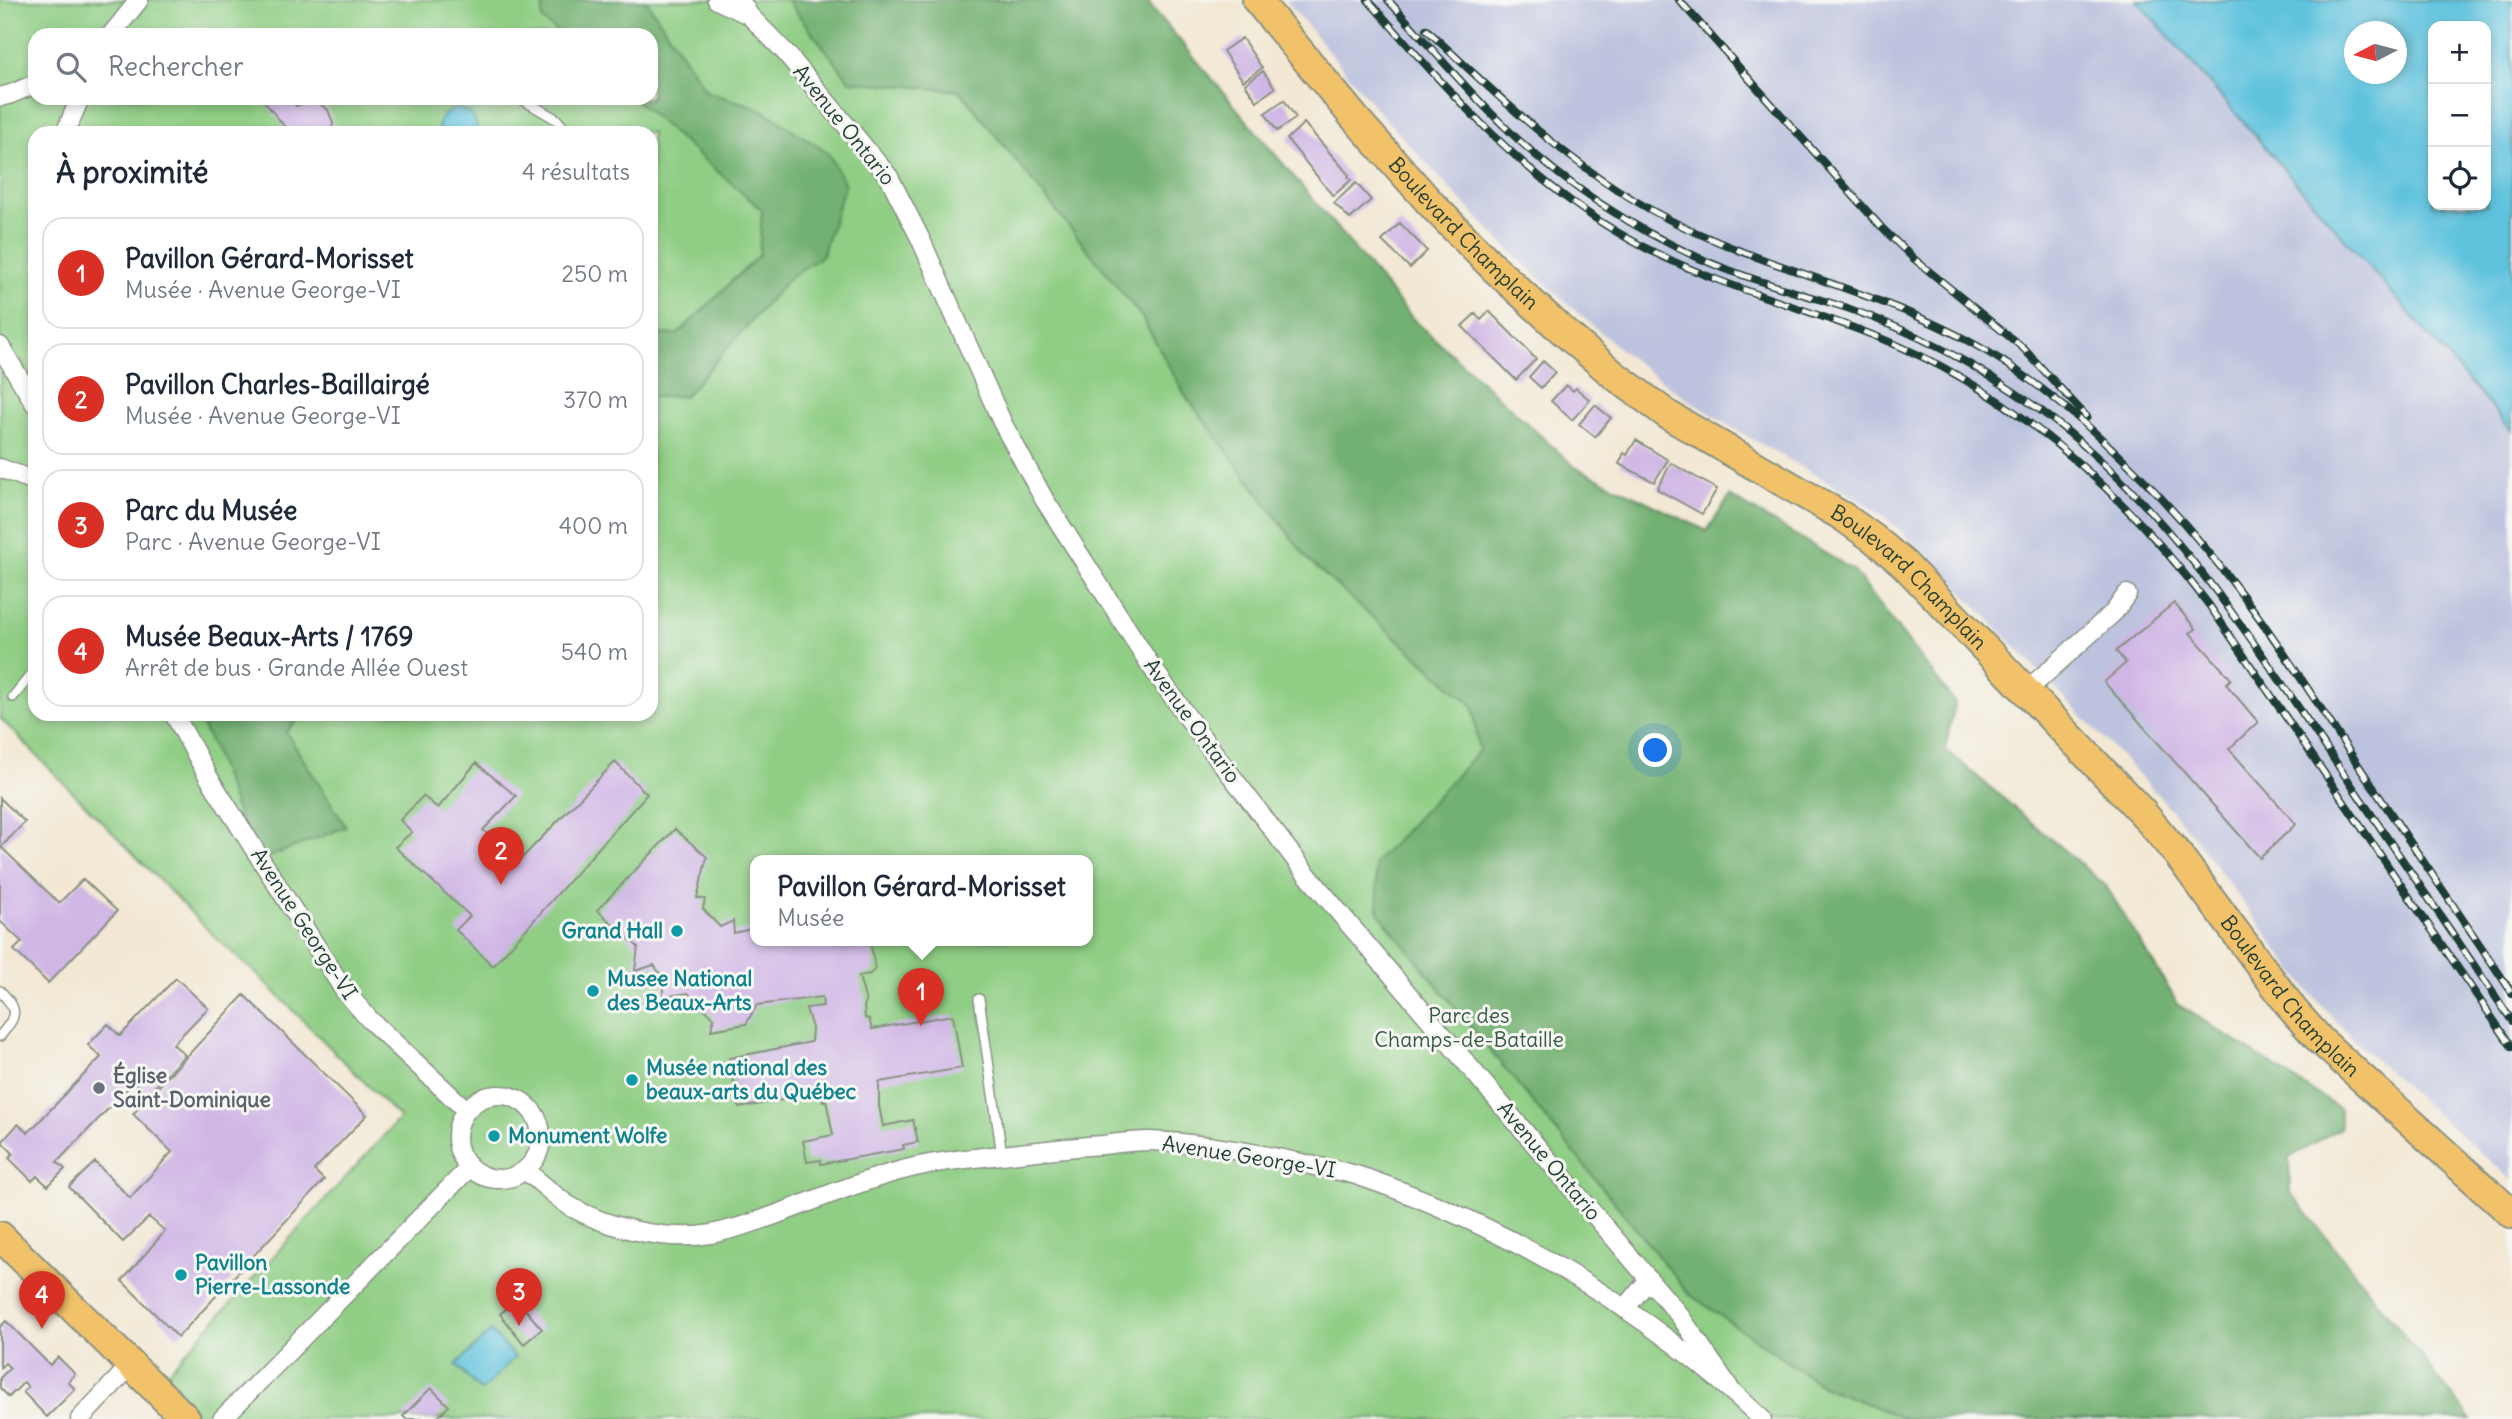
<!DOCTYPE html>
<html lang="fr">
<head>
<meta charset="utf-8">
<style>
	body { margin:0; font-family:Delius,sans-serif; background:#f6f6f7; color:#1f2937 }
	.controls { position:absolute; right:21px; top:21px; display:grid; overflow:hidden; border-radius:14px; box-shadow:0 4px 10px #0003 }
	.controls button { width:63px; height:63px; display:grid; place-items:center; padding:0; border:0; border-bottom:2px solid #e0e1e3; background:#fff; color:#1f2937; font:35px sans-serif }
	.compass { position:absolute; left:2344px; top:21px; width:63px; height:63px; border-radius:50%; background:#fff; box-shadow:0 4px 10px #0003; rotate:264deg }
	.you { position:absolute; left:1656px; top:751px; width:24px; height:24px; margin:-18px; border:5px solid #fff; border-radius:50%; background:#1a73e8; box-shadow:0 0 0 10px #1a73e833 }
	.badge { display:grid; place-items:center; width:46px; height:46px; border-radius:50%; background:#d93025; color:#fff; font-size:23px; font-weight:700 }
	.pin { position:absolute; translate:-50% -58px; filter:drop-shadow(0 2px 4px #0008) }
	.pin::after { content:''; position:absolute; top:37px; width:24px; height:21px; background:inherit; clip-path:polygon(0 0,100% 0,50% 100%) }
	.popup { position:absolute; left:750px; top:855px; width:343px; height:91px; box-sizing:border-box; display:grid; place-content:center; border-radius:14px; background:#fff; filter:drop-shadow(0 2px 5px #0005); font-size:23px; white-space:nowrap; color:#747a83 }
	.popup b { font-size:26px; color:#1f2937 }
	.popup::after { content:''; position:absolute; left:50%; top:100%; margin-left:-14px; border:14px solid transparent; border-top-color:#fff }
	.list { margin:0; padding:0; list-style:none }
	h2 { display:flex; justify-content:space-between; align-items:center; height:91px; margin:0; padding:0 28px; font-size:30px }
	h2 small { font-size:23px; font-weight:400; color:#747a83 }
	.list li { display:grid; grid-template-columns:46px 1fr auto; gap:21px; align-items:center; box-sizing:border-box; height:112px; margin:0 14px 14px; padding:0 14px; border:2px solid #e0e1e3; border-radius:21px }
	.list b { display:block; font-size:26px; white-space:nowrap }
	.list p { margin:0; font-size:23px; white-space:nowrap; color:#747a83 }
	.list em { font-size:23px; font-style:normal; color:#747a83 }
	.icon { flex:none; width:38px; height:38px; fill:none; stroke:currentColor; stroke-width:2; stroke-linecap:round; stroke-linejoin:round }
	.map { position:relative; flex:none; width:2512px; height:1419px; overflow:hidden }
	.search { position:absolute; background:#fff; box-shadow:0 4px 10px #0003; left:28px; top:28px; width:630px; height:77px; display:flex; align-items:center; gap:18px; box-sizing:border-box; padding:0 24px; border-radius:21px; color:#747a83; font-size:26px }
	.panel { position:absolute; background:#fff; box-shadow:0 4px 10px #0003; left:28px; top:126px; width:630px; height:595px; border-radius:21px }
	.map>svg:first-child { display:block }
	.industrial { fill:#bdc3de }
	.green { fill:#8fce84; stroke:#57865c; stroke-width:2; fill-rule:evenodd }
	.forest { fill:#73b172; stroke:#497753; stroke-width:2 }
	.water { fill:#60c3de; stroke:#408089; stroke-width:2; fill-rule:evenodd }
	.building { fill:#cfb6e5 }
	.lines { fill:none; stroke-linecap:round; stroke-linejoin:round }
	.lane-casing { stroke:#899284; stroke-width:12 }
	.street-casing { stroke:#899284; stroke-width:21 }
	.primary-casing { stroke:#899284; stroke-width:32 }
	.lane { stroke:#fff; stroke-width:9 }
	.street { stroke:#fff; stroke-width:18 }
	.primary { stroke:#f2c26a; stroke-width:28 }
	.rail-casing { stroke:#1f3d34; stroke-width:8 }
	.rail { stroke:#f6f6f2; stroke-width:5; stroke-dasharray:16; stroke-linecap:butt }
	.culture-dot { fill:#0f9aa8; stroke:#f6f6f2; stroke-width:2.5 }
	.worship-dot { fill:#6b7280; stroke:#f6f6f2; stroke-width:2.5 }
	.labels { text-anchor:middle; stroke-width:6; stroke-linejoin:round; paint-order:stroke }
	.street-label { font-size:21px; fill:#1f3d34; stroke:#f6f6f2 }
	.culture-label { font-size:21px; font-weight:bold; fill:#0d838f; stroke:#f6f6f2; text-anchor:start }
	.park-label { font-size:21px; fill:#355a44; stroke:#f6f6f2 }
	.worship-label { font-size:21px; font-weight:bold; fill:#5b616d; stroke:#f6f6f2; text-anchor:start }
</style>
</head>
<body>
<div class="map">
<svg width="2512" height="1419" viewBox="0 0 2512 1419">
	<rect width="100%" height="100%" fill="#f6f6f2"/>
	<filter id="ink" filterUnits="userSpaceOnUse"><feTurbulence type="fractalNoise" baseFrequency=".0143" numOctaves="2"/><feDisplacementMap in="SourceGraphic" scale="14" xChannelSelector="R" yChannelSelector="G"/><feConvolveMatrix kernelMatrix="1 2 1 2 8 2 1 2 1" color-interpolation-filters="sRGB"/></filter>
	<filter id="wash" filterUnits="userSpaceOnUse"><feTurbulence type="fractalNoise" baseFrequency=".00686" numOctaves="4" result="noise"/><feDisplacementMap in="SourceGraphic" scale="28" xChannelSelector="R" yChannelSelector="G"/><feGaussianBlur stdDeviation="1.57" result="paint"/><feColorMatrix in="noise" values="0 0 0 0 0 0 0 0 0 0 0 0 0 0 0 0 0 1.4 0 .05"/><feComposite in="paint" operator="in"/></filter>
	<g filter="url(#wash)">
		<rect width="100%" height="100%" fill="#f3e8d4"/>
		<path class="industrial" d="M1286 0H2137L2512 431V1180L2365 1051 2337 1022 2311 994 2198 842 2162 799 1922 550 1886 518 1855 497 1736 430 1683 396 1629 357 1570 306 1510 251 1449 188 1375 107Z"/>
		<path class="green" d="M0 0H943L2299 1419H186L153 1388 400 1118 259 976 217 939 0 718ZM35 35H651V98H35ZM35 133H651V714H35ZM755 860H1087V940H755Z"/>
		<path class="forest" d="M543 0H643L648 3 707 92 759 108 828 153 845 184 822 256 790 277 685 396 651 397V335L678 334 759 255 762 210 633 98H651V35H561L542 19Z
			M787 0H1146L1413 319 1575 467 1707 531 1730 496 1853 570 1955 703 1945 749 2106 886 2178 1004 2340 1109V1128L2289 1158 2290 1192 2471 1419H1906L1824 1387 1689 1294 1379 914 1375 863 1479 751 1473 706 1309 561 1185 395 1141 316 960 91 850 81Z
			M197 714H303L286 732 346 827 256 862 212 746Z"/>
		<path class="water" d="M2137 0H2512V431ZM2486 26V205H2433V26ZM2354 32H2396V74H2354Z
			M453 109C468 108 478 117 477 133H439C437 122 443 114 453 109Z
			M491 1331 515 1357 481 1391 456 1365Z"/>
		<g id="blocks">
			<path class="building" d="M1242 38 1262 68 1243 81 1223 51Z
				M1263 71 1275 88 1257 101 1245 84Z
				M264 98H289L296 106 309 101 317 102 328 110 333 123 332 130 330 133H290L262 99Z
				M1284 100 1296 118 1277 131 1265 113Z
				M1304 123 1349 175 1348 177 1351 180 1333 196 1287 139Z
				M1356 183 1371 200 1350 219 1334 203Z
				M1400 223 1427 251 1410 268 1382 241Z
				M1489 311 1536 359 1516 380 1462 326 1475 314 1481 320Z
				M1543 361 1555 372 1541 388 1529 377Z
				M1566 385 1573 391 1576 388 1590 400 1572 420 1551 401Z
				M1595 405 1611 418 1595 437 1579 424Z
				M1636 440 1668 460 1654 482 1619 464 1624 453 1627 455Z
				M1671 463 1717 489 1702 514 1657 489Z
				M2174 603 2196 629 2190 633 2231 679 2226 684 2258 722 2229 749 2296 824 2260 858 2104 682 2126 663 2116 651Z
				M615 762 647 794 493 966 456 930 470 916 395 847 412 832 400 820 423 796 438 808 476 763 516 796 483 830 518 862Z
				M0 798 25 822 1 847 59 903 83 879 117 911 48 983 14 950 22 942 0 921Z
				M675 829 707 857 697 898 705 899 703 909 720 927 733 921 734 933 755 928V940H870L875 969 870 974 859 976 866 1002 864 1006 865 1018 869 1019 872 1029 953 1015 962 1068 879 1082V1106L883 1126 913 1120 918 1142 903 1145 904 1149 821 1164V1160L807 1162 803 1141 833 1135 826 1100 823 1101 821 1093 739 1108 729 1058 811 1042 812 1028 806 1008 823 1006 822 997 757 1005 746 1024 711 1030 714 1018 688 993 663 997V978L654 965 635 971 638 947 597 910Z
				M176 978 208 1008 173 1044 185 1055 147 1095 134 1082 57 1162 65 1169 48 1186 37 1176 32 1181 9 1158 13 1153 2 1142 18 1124 28 1133 101 1057 88 1045 108 1024 120 1036Z
				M244 995 367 1115 314 1170 324 1180 178 1337 122 1281 165 1231 149 1217 123 1242 69 1187 95 1162 130 1198 172 1152 133 1114Z
				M517 1300 542 1329 524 1344 500 1314Z
				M6 1321 50 1365 58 1357 75 1374 68 1382 75 1389 47 1417 23 1392 28 1387 24 1382 9 1397 0 1388V1378L10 1368 5 1363 0 1368V1327Z
				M431 1388 449 1406 436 1419H406L403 1416Z"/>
		</g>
	</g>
	<g filter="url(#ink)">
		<use href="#blocks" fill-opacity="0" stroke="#899284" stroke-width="2"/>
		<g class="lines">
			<defs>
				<path id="lane" d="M520 98 556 119 568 133
					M13 697 35 670
					M0 991C19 1010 17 1016 0 1036
					M979 999 1002 1155"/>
				<path id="street" d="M717 0 749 15
					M740 0 749 15 786 53 889 177 920 238 1003 424 1044 499 1151 666 1201 736 1305 872 1680 1316 1729 1387
					M111 35 139 0
					M0 97 11 94 35 84
					M65 133 80 98
					M0 346 35 404
					M0 468 35 481
					M2025 692 2114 612 2127 594
					M174 714 209 778 344 990 369 1019 466 1110
					M457 1137a42 42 0 1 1 84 0a42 42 0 1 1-84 0Z
					M526 1171C540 1182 554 1195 568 1205 606 1228 667 1242 711 1234 777 1220 838 1186 903 1170 935 1161 969 1159 1002 1155 1036 1151 1069 1147 1103 1145 1118 1143 1134 1141 1150 1141 1203 1143 1258 1153 1310 1165 1327 1169 1345 1171 1362 1177 1509 1227 1650 1312 1762 1419
					M1625 1309 1649 1279
					M80 1419 130 1366
					M222 1419 469 1168"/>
				<g id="primary">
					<path id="s1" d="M1257 0 1354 117 1432 205 1495 269 1556 325 1614 375 1668 415 1842 516 1873 538 1904 564 2142 812 2179 856 2294 1011 2320 1040 2512 1214"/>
					<path d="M0 1236 186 1419"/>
				</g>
			</defs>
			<use href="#lane" class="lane-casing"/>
			<use href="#street" class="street-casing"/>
			<use href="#primary" class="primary-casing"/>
			<use href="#lane" class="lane"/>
			<use href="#street" class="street"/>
			<use href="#primary" class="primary"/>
			<defs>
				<path id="rail" d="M1368 0C1448 90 1522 178 1629 239 1708 284 1796 304 1880 338 2015 392 2122 491 2209 605L2512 1047
					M1388 0C1427 43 1464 87 1505 127 1561 182 1627 225 1699 258 1746 279 1797 292 1847 308 1916 332 1981 367 2040 410 2157 496 2237 618 2318 736 2383 831 2447 926 2512 1021
					M1679 0 1881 227 1913 258 2023 348 2087 417
					M1426 29C1504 102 1582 178 1680 225 1791 278 1912 298 2016 370 2101 429 2181 513 2243 596 2284 650 2320 708 2357 763 2408 840 2461 916 2512 993"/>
			</defs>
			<use href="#rail" class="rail-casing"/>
			<use href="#rail" class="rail"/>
		</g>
	</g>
	<g class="culture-dot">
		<circle cx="677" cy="931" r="7"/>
		<circle cx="593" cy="991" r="7"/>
		<circle cx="632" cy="1080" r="7"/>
		<circle cx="494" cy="1136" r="7"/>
		<circle cx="181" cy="1275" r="7"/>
	</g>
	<circle class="worship-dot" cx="99" cy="1088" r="7"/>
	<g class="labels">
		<g class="street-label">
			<text transform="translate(844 125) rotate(51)" y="7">Avenue Ontario</text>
			<text dy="7" stroke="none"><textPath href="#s1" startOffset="312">Boulevard Champlain</textPath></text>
			<text dy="7" stroke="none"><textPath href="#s1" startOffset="878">Boulevard Champlain</textPath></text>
			<text transform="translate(1192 721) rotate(54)" y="7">Avenue Ontario</text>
			<text transform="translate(304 924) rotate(57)" y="7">Avenue George-VI</text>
			<text dy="7" stroke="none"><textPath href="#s1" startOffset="1446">Boulevard Champlain</textPath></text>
			<text transform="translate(1249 1157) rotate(9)" y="7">Avenue George-VI</text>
			<text transform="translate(1549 1161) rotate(50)" y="7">Avenue Ontario</text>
		</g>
		<g class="culture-label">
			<text x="663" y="938" text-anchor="end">Grand Hall</text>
			<text x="607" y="986">Musee National<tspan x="607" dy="24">des Beaux-Arts</tspan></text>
			<text x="646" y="1075">Musée national des<tspan x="646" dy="24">beaux-arts du Québec</tspan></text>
			<text x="508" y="1143">Monument Wolfe</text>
			<text x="195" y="1270">Pavillon<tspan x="195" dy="24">Pierre-Lassonde</tspan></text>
		</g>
		<g class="park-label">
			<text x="1469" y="1023">Parc des<tspan x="1469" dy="24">Champs-de-Bataille</tspan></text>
		</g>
		<g class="worship-label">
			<text x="113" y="1083">Église<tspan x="113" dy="24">Saint-Dominique</tspan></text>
		</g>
	</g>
</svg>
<div class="controls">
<button>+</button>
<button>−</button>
<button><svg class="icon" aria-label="locate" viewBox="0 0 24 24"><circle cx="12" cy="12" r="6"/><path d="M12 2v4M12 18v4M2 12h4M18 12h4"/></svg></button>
</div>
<svg class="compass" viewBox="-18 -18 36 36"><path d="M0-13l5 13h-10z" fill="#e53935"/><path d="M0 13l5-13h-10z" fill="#747a83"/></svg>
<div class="you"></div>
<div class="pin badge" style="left:921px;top:1026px">1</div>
<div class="popup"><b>Pavillon Gérard-Morisset</b>Musée</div>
<div class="pin badge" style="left:501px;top:885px">2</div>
<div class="pin badge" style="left:519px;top:1326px">3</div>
<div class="pin badge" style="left:42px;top:1329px">4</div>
<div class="search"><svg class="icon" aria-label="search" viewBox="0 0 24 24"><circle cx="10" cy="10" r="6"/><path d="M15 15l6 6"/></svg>Rechercher</div>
<section class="panel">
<h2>À proximité<small>4 résultats</small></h2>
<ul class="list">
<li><span class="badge">1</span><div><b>Pavillon Gérard-Morisset</b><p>Musée · Avenue George-VI</p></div><em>250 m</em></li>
<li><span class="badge">2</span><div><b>Pavillon Charles-Baillairgé</b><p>Musée · Avenue George-VI</p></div><em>370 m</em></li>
<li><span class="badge">3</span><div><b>Parc du Musée</b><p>Parc · Avenue George-VI</p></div><em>400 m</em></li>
<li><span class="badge">4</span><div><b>Musée Beaux-Arts / 1769</b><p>Arrêt de bus · Grande Allée Ouest</p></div><em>540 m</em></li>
</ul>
</section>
</div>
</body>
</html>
